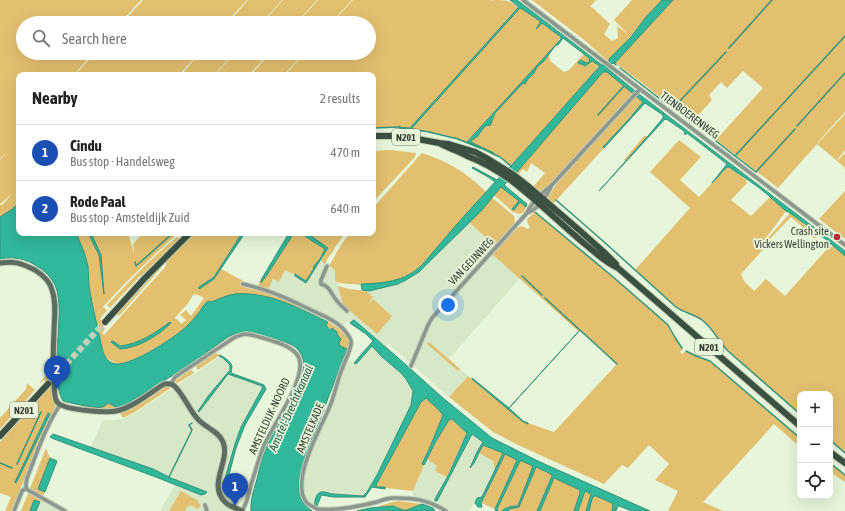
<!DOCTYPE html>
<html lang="en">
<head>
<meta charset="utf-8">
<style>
	body { margin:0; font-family:"Asap Condensed",sans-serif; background:#f6f6f6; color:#222 }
	.controls { position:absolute; right:12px; bottom:12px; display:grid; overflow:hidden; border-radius:8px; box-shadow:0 4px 16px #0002 }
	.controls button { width:36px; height:36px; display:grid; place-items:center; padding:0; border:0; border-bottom:1px solid #e0e0e0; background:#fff; color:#222; font:20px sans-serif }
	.you { position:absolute; left:448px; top:305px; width:14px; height:14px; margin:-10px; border:3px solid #fff; border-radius:50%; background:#1a73e8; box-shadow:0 0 0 6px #1a73e833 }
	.badge { display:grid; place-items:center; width:26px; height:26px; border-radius:50%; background:#2563eb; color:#fff; font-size:13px; font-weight:700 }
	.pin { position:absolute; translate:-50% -33px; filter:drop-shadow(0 1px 2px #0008) }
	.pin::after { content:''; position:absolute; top:21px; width:14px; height:12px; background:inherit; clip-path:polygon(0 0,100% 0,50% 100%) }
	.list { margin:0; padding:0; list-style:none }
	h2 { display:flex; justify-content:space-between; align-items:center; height:52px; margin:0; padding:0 16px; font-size:17px }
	h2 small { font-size:13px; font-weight:400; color:#767676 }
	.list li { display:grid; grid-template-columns:26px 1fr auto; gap:12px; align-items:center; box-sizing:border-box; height:56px; padding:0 16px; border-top:1px solid #e0e0e0 }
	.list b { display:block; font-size:15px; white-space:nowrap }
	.list p { margin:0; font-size:13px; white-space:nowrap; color:#767676 }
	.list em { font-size:13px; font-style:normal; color:#767676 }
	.icon { flex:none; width:22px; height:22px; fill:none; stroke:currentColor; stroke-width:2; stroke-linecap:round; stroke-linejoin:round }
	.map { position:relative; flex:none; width:845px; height:511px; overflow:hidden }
	.search { position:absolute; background:#fff; box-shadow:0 4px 16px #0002; left:16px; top:16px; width:360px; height:44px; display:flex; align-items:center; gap:10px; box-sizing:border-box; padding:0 14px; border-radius:22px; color:#767676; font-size:15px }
	.panel { position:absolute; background:#fff; box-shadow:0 4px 16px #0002; left:16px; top:72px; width:360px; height:164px; border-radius:8px }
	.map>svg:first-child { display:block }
	.built { fill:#d6e8c7 }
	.green { fill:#e3c070; fill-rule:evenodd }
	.water { fill:#31b79a; stroke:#33927b }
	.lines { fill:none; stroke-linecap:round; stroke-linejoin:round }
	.stream { stroke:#33927b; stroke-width:1.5 }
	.primary-tunnel { stroke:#c4d1b8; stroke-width:6; stroke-dasharray:6 3; stroke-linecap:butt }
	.street-casing { stroke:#c4d1b8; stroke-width:5.5 }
	.secondary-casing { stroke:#c4d1b8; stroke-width:7 }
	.primary-casing { stroke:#c4d1b8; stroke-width:8 }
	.street { stroke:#8c978f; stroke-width:3.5 }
	.secondary { stroke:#5d6d61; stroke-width:5 }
	.primary { stroke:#3c5041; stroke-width:6 }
	.poi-dot { fill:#ba293a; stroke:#e7f6da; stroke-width:1.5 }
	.labels { text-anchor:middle; stroke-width:3.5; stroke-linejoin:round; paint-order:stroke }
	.shield { fill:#e7f6da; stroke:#6c7464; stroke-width:1 }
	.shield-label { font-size:10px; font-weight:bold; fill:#373d32 }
	.street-label { font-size:11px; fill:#373d32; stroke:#e7f6da }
	.poi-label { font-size:11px; fill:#373d32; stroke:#e7f6da; text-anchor:end }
	.water-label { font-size:12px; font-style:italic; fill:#2b5f52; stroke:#e7f6da }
</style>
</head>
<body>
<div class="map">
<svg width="845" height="511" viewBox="0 0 845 511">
	<rect width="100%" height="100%" fill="#e7f6da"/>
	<path class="built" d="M469 222 495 246 490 252 520 278 449 359 468 376 449 397 388 343 385 347 354 320 352 321 350 323 348 321 342 326 333 319 278 293 268 290 273 279 285 270 293 274H295L306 283 321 261 335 270V281L339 283 338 286 365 309 373 300V297L366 291H369L415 274 424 268Z
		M371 346H372L381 356 401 373 406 379 413 391 411 405 377 475 367 492 363 496 334 494 322 492 315 506 309 503 306 499 304 494 302 488 304 473 308 460 332 407 347 360 355 364 358 362Z
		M221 356 231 366 230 373 264 386 265 389 242 427 235 446 224 487 228 494 233 500 231 507 240 511H160L176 483 89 450 103 420H114L123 419 135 413Z
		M472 434 483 442 477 452 471 466 474 463 479 453 493 461 495 468 482 497H478L475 502V503L468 511H451L435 501 421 498 413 497V491L427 459 438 466 435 471 447 477 435 499 437 501Z
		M38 495 68 511H31Z"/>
	<path class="green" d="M0 0H141L120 23H23V53H93L74 75H19V203L11 210 0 217V205L3 204 13 193 0 204V160L8 151 0 159Z
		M143 0H247L226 23H122Z
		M248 0H282L261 23H228Z
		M283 0H317L296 23H262Z
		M318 0H352L331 23H297Z
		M353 0H491L492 1 493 0C504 0 512 0 518 8L410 128 398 127 373 128V75H285L305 53H369V23H332Z
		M532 0H596L590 7 593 8 610 24 604 34 612 41 618 38 617 26 627 33 614 20 632 0H662C643 20 627 42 609 62L583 39Z
		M673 0H845V112L818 142V143L845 114V150L837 160H838L845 153V170L844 167 817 144 778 188 716 140 763 88 743 71 727 88 721 82 709 95 712 100 692 122 633 76 615 63Z
		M520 8 522 9 540 21 541 23 536 29 542 23 561 37 556 45 523 82 525 84 528 79 534 73 537 67 549 54 550 61 564 72 569 70 584 54 590 58V61L588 62 582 63 585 66 592 61 600 66 511 166 500 157 493 154V153L471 142V141C474 138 477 137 480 134 484 129 481 126 490 126L493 117 467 142C450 135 431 132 413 129L412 128Z
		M95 53H199L179 75H75Z
		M200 53H234L214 75H181Z
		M235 53H269L249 75H215Z
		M270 53H304L284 75H251Z
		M603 72H607L632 93 623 106 552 183 540 194 532 188 545 173 531 163 527 172 523 169 517 176 515 174Z
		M636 96 643 102 642 103 604 147V148L552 205 546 200 558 182Z
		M644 136H648L626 161 624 160Z
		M679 140 701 157 680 180 699 197 727 167H729L746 180 747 183 731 200 751 216 770 197 786 211 763 242 767 245 741 274 744 281 754 291 766 279 785 296 828 248 834 246 845 255V453L830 440V394H800V414L728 351C718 341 713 328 702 320 694 314 684 313 676 307L635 270 690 208 650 172Z
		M391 150 416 153 415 157 373 202V151Z
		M422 153C449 162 466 172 486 192L457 224 422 265C415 271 406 277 397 280 384 284 346 287 335 281V270L329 266 341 245 350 233H373V208L419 156Z
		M501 186 519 201 512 209 514 210 520 202 526 207 524 212 520 214 513 212 494 195Z
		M845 191V239L819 219Z
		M492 198 495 200 514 216C515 220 515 223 513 226L495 246 469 222 482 210Z
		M535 212 612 276 658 316 668 325 676 339 683 349 680 352 682 354 686 351 696 356 710 361 800 438V447L774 424 703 502 723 511H668L678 491 655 480 669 464 649 445 628 468 622 465 604 484 518 445 503 437 493 432 449 397 468 376 523 421 528 424V423L554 432 617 364 580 330 578 331 492 254 517 228 522 226 528 229 530 227 528 224 527 219Z
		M790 213 817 235 815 239 805 229 791 217 769 240 767 239Z
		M75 233H88L99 255 104 294 101 255 91 233H127L129 236 134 253 133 244 143 233H178C152 257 126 281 103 307L107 310 100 319 105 324 103 327 105 329 102 333 104 335 166 266V260L196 233H242L214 277 200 287 214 279 221 269 247 283 243 287 268 293 294 304 309 313C290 304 265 293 244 294 233 294 222 299 211 302L208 301 203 305 201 310 189 325 166 342 133 360 124 363 117 364 106 358 103 352 92 303 89 286 88 266 84 252 77 235ZM196 294 204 298 191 316 186 310 180 315 186 320 181 324 177 319H176L175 318 189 302 193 295ZM170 322 171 323C156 338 139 343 120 349L113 341 120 346C139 344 155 333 170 322Z
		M294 233H300L325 249 320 259 314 266 313 270 306 281 295 274H293L285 270 279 282 273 279 268 290 257 287 261 280V282L267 275Z
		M307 233H345L336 246 332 253 328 258 325 264 321 261 328 248Z
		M177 237 179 238V240L141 276H140L110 308 107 305C129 282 152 257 177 237Z
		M160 265 162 267 119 316 117 314 147 282 146 281Z
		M338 286 349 289 366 291 373 297 368 305 373 299 392 316 377 334 343 305Z
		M328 322C338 327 346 333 350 344L347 349 340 346 337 334 326 325Z
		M429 342 460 369 458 371 427 344Z
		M216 353 220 355 198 370 196 368 197 365Z
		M51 370 54 400 56 405 11 511H5L11 497 0 493V442L50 387 44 380 41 383 40 382ZM48 413 50 414 16 483 15 482Z
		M191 370H192L194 373 176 384 174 383 177 379Z
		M27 383 35 390 0 429V418L26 389Z
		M169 385 172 387 135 412 123 418 120 413 131 408 165 386Z
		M426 398 438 409 443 415 430 447 422 464 424 465 413 491 376 487V485L421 402Z
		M108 403 118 408C101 411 90 409 75 404L103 407Z
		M451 419 467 432 447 477 435 471 437 466 427 459 436 441 449 420Z
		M483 445 503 453 495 470 493 461 479 453Z
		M46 448 50 458 38 489 45 492 40 502 34 501 30 511H21Z
		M505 454 517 460 495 509 496 511H494L495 509 481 503Z
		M520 461H522L534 466 518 506C513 506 506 507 502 511H498L497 509Z
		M830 464 845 475V482L830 472Z
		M535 467 551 474 552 475 537 511H508L509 509 514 507 517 508Z
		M554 478 580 490V493L574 511H540Z
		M181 491 197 500 201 506 197 509 191 505 187 507 185 511H169Z
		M584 491 591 494 586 511H578Z
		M594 496H596L612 503 613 506 612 511H589L592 499Z
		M399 501 422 504 407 510H403L393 506 376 507 392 502Z"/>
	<path class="water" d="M510 0H517L602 65H606L609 62V59L631 37 646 17 662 0H673L615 63 611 64 608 67V69L639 94 845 251V256L824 238 790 213 786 211 770 197 769 196C757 185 743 177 729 167H727L712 183 727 164 687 133 685 135 684 131 668 120 665 119 599 191 648 136 663 118V115L645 103 604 148 603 147 629 119 643 102 607 72H603L517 172 504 185 527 204 526 207 520 202 514 210 512 209 519 201 501 187 482 210 419 272 406 280 398 284 369 291 362 290 361 284C384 283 404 282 422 265L457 224 495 182 490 178 472 168 473 167 497 180 511 166 600 66 592 61 585 66 582 64H579L578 62 581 60C584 62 587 64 590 61L589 58 563 38 558 45H556L543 62 537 67 534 73 528 79 525 84 523 83 495 113 490 126 488 125 484 127 478 136 471 141V142L494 153 493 154 467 142 561 39V37L542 23 536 29 540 23V21L522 9 520 8 412 128 413 129 430 132 401 129 398 127 410 128 518 8V6Z
		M19 203V233H75L77 235 84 252 88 266 89 286 92 303 103 352C105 358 109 363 116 364 131 366 178 336 189 324 193 320 197 315 201 310 201 309 203 306 204 305 205 303 207 302 209 301L211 302C219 299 227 295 235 294 267 291 299 308 328 322L326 325 330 330 332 328 337 332V334L338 335 341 340 339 342 340 346 347 349 305 458C300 478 292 497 312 511H251C250 499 255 487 258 475 260 466 262 457 266 449 271 434 281 422 288 409 294 399 298 388 301 377 303 371 305 366 303 359 299 345 288 343 275 339 256 333 246 328 228 337L186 367 122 407 118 408 108 403C107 404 105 406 103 407 96 409 70 403 63 401 58 393 58 383 57 374 57 366 56 357 57 349 58 333 62 299 55 285 51 277 45 271 38 267 27 259 14 256 0 259V217L11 210Z
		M88 233H91L101 255 104 294 99 255Z
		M242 233H245L214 279 199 289V287L214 277Z
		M289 233H294L267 275 261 283V280Z
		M300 233H307L328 248 306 283 295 276V274L306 281 313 270 314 266 320 259 325 249Z
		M354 320 396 356 443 398 492 438 540 462 650 511H632L619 506H618L616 511H612L613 506 612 503 596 496H594L592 499 589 511H586L591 494 585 491 578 511H574L580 493V490L554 478 540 511H537L552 476 551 474 536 467 519 507 509 509 508 511H502C506 507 513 506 518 506L533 466 522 461H520L497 509 498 511H496L495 509 517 460 505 454 481 503 482 507H478L475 503 477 498 482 497 503 453 483 445 474 463 470 468 477 452 483 442 472 434 437 501H435V499L449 474 467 433 452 419 449 420 436 441 424 465 422 464 430 447 443 415 438 409 426 398 421 402 376 485 377 487H385V489L372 487 365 497H333L322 495 321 496 317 506H315C314 502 316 493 321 492 324 491 330 494 333 494 343 495 353 495 363 496L367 492 377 475 411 405 413 391 406 379 401 373 381 356 372 346 358 362 356 364 354 363 373 341 366 334 350 323 352 321Z
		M170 322 171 323C158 336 138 348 120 349L111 342 113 341 120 346C139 344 155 333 170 322Z
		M580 330 509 408 523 421 528 423V424L522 421 472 379V378L509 408Z
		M220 355C224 357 231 362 232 366 232 368 231 371 231 373L264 385 266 389 245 425 236 448 226 486 229 494 234 497 233 500C226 496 222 491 224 482L235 444 241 427 262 389V386L228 374 199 412 198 411 209 395 230 370V365L223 358 219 356Z
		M48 413 50 414 16 483 15 482Z
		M53 434 153 469 171 478 207 492 205 494 201 495 161 479 54 439 50 437Z
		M50 458 57 461 45 492 38 489Z
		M34 500 40 502 36 511H30Z
		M422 504 433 508 435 511H357L370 508 393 506 403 510H407Z"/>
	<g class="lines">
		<path class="stream" d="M729 48 772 0
			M614 63 616 65
			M620 68 664 102
			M668 104 674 108 675 107
			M677 104 726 52
			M674 108 687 118
			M598 115 624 86
			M690 121 697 126
			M797 126 845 73
			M373 128 400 127
			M429 132 458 139 480 148
			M716 141 735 156 845 36
			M491 153 500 157 511 166
			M735 156 756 172 795 129
			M556 200 603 241 676 307C684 313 694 314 702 320 713 328 718 341 728 351L800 414
			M535 212 612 276 658 316 668 325 676 339 682 348
			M135 262 136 266 173 233
			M522 276 542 295
			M545 298 617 364
			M686 351 696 356 710 361 800 438
			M830 440 845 453
			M0 463 12 468
			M830 463 845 475
			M17 464 41 412
			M169 477 192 430 189 425 192 423"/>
		<path class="primary-tunnel" d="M48 384 105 322"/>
		<defs>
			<path id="street" d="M523 0 845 245
				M527 213C538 209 546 197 551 187
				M327 266 321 280V284C330 286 331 294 337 301 340 305 344 308 347 311
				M243 284C255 287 267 290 278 295 289 299 300 305 311 310 324 316 340 322 348 335 350 338 352 341 351 343 351 350 344 363 342 369 337 381 335 394 330 406 321 428 289 482 307 503 310 506 314 507 317 509 337 511 357 507 377 502 382 500 388 498 394 498 415 498 429 500 446 511
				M411 366 428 325 432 318 527 213C531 203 542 193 551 186L640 89
				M171 384 175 377 235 337C238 336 243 334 246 334 256 335 266 339 276 342 285 345 299 351 300 362 303 383 274 424 264 445 259 458 255 472 251 485 249 494 247 503 242 511
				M26 488 28 490 65 511
				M205 505 207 511
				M14 511 22 491 26 488V484L27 478C37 453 45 427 60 405"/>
			<path id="secondary" d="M0 263C15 261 21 263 35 270 43 275 50 281 52 290 57 303 54 319 54 333 53 349 53 365 54 381 54 388 54 397 57 402 62 408 76 409 83 410 94 411 106 413 116 411 132 408 150 393 164 384 167 384 170 383 173 385 180 389 190 410 196 417 203 427 218 430 223 442 231 462 206 485 226 503 230 507 237 508 242 511"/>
			<path id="primary" d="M373 136H397L412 138 439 143 448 144 475 152 488 159 514 175 528 186 578 229 606 254 616 264
				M439 143C448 148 458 151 467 156 483 162 498 171 512 181 538 201 561 224 586 245 596 253 606 263 618 268L800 426
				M105 322 144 279 190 233
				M0 436 48 384
				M830 452 845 463"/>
		</defs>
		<use href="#street" class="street-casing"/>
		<use href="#secondary" class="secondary-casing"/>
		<use href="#primary" class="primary-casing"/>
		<use href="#street" class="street"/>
		<use href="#secondary" class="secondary"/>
		<use href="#primary" class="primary"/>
	</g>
	<circle class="poi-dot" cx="837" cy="237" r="4"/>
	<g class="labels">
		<g class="shield">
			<rect x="392" y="129" width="28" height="16" rx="3"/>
			<rect x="695" y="339" width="28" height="16" rx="3"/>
			<rect x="10" y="402" width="28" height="16" rx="3"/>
		</g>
		<g class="shield-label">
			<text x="406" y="141">N201</text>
			<text x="709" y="351">N201</text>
			<text x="24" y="414">N201</text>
		</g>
		<g class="street-label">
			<text transform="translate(690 115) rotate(37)" y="4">TIENBOERENWEG</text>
			<text transform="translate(471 261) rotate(-47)" y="4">VAN GEIJNWEG</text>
			<text transform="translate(269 416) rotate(-65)" y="4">AMSTELDIJK-NOORD</text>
			<text transform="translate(310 428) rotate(-67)" y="4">AMSTELKADE</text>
		</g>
		<g class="poi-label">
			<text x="829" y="235">Crash site<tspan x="829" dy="13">Vickers Wellington</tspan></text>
		</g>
		<g class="water-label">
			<text transform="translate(291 408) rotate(-66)" y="4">Amstel-Drechtkanaal</text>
		</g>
	</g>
</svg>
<div class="controls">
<button>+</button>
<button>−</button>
<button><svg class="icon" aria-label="locate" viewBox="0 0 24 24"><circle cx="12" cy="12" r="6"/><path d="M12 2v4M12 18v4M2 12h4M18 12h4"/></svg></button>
</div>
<div class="you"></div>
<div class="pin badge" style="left:235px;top:506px;background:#1a4fb4">1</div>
<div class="pin badge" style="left:57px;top:389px;background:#1a4fb4">2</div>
<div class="search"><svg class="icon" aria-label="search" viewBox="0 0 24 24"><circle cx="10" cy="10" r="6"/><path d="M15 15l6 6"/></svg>Search here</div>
<section class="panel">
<h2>Nearby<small>2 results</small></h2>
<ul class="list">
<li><span class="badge" style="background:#1a4fb4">1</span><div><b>Cindu</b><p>Bus stop · Handelsweg</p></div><em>470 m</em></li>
<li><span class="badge" style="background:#1a4fb4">2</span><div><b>Rode Paal</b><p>Bus stop · Amsteldijk Zuid</p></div><em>640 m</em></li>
</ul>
</section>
</div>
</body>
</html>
